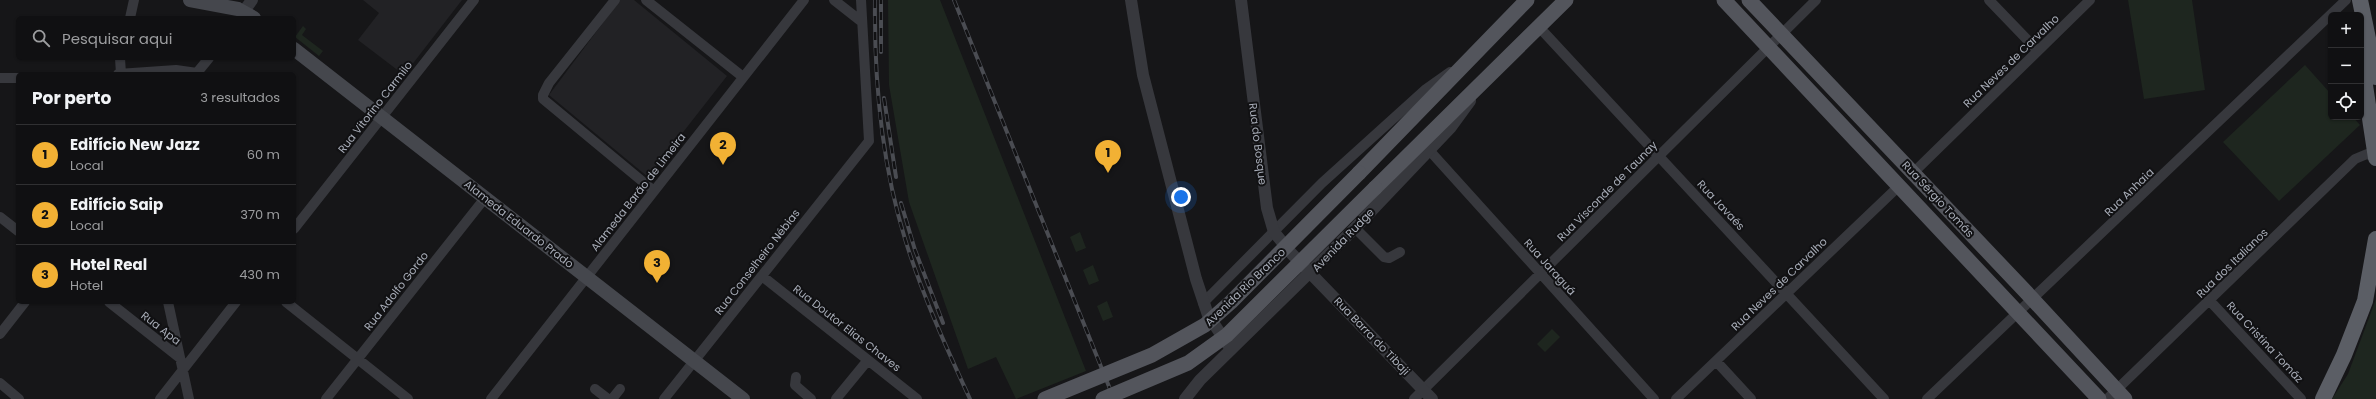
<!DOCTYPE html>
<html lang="pt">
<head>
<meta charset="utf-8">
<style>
	body { margin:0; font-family:Poppins,sans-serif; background:#19191b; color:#f1f3f6 }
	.controls { position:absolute; right:12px; top:12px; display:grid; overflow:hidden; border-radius:6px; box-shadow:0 1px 3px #0004 }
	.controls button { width:36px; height:36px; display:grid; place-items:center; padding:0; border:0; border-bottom:1px solid #303032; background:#101012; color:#f1f3f6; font:20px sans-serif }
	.you { position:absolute; left:1181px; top:197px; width:14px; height:14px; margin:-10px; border:3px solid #fff; border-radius:50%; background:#1a73e8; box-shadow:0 0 0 6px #1a73e833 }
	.badge { display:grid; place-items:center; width:26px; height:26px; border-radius:50%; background:#f2b134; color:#111; font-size:13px; font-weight:700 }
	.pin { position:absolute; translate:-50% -33px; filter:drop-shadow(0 1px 2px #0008) }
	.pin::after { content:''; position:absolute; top:21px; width:14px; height:12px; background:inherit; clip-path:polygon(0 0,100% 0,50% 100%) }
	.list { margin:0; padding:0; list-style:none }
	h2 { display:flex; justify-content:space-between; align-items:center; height:52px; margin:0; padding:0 16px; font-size:17px }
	h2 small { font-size:13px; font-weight:400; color:#9c9d9f }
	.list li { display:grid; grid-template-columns:26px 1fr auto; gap:12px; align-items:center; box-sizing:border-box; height:60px; padding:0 16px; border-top:1px solid #303032 }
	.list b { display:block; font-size:15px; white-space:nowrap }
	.list p { margin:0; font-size:13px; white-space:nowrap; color:#9c9d9f }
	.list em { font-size:13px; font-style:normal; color:#9c9d9f }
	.icon { flex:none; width:22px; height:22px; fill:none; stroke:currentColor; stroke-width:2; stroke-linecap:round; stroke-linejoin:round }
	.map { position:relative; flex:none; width:2376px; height:399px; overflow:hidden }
	.search { position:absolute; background:#101012; box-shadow:0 1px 3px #0004; left:16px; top:16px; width:280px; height:44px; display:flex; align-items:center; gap:10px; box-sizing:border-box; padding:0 14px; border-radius:6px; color:#9c9d9f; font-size:15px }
	.panel { position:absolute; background:#101012; box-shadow:0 1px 3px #0004; left:16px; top:72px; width:280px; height:232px; border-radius:6px }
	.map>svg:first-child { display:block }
	.built { fill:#222225 }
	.green { fill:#1e261f }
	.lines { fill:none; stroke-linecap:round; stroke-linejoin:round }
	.minor { stroke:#37383d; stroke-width:10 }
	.tertiary { stroke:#37383d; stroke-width:12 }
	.secondary { stroke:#45474d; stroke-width:14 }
	.primary { stroke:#53555c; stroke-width:15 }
	.trunk { stroke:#5b5e65; stroke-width:16 }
	.rail-casing { stroke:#4a4c52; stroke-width:4 }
	.rail { stroke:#111113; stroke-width:2.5; stroke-dasharray:8; stroke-linecap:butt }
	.primary-bridge { stroke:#53555c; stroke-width:15 }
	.labels { text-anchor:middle; stroke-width:4; stroke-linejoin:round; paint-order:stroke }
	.street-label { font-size:11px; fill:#a8adb8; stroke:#111113 }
</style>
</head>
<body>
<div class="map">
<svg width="2376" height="399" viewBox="0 0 2376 399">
	<rect width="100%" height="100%" fill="#161618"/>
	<path class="built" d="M363 0H462L404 75 358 40 379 13Z
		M620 0H634L727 76 648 177 549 95Z"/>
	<path class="green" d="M888 0H940L1086 371 1016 399 996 357 968 369 909 202 889 85Z
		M2128 0H2192L2205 90 2144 99Z
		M303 26 306 29 302 35 323 51 319 56 295 37Z
		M2305 65 2331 94V117H2353L2360 125 2279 201 2223 142Z
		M1080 232 1086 248 1076 252 1070 237Z
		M1093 265 1099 281 1089 285 1083 270Z
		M2376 299V399H2332L2348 374Z
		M1107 301 1113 317 1103 321 1097 306Z
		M1552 329 1560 337 1545 352 1537 344Z"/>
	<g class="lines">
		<path class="minor" d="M615 0 549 83 543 95V99L654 191
			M646 0 743 77
			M834 0 862 22
			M1989 0 2038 51
			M130 18 134 0
			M1539 27 1884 399
			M120 58 121 74
			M118 74 176 70 197 73
			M196 74 209 58
			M0 78H18
			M1429 150 1654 399
			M1913 173 2090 0
			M0 217 18 231
			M1355 228 1384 257 1389 258 1400 252
			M294 229 474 0
			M762 276 917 399
			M2210 301 2301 399
			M109 302 180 358
			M168 302 189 399
			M286 302 408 399
			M1203 303 1322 183 1426 89 1450 72
			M0 334 25 302
			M1716 361 1751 399
			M796 377 795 385 811 399
			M0 383 19 399
			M595 389 608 399
			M160 399 236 302
			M326 399 485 198
			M491 399 804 0
			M612 399 620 389
			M664 399 869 141 861 0
			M836 399 868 360
			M1414 399 1816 0
			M1676 399 1899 186
			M1927 399 2346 0
			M2107 399 2355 159 2367 154 2376 157"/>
		<path class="tertiary" d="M1131 0 1143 75 1196 279 1208 315 1228 345
			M1241 0 1267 208 1274 232 1291 253 1432 399
			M244 11 252 0
			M1185 399 1200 380 1355 228 1451 127 1470 101"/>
		<path class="secondary" d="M190 0 238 9 254 18
			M294 49 743 399"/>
		<path class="primary" d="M1724 0 2099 399
			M1749 0 2026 292 2125 399
			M1359 173 1527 0
			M1375 188 1566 0"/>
		<path class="trunk" d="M2360 0 2376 77
			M2367 38 2361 59 2376 158
			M2323 399 2344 355 2365 301 2376 239"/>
		<defs>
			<path id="rail" d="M875 0C874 81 881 161 905 239 922 294 946 347 970 399
				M954 0 1114 399
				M881 52V0
				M884 98 896 177
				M901 203 915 250 943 323"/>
		</defs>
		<use href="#rail" class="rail-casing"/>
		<use href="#rail" class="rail"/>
		<path class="primary-bridge" d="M1045 399 1152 355 1205 325 1231 302 1359 173
			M1103 399 1188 363 1227 335 1375 188"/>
	</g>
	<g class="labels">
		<g class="street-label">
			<text transform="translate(2011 61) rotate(-44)" y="4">Rua Neves de Carvalho</text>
			<text transform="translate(375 107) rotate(-52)" y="4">Rua Vitorino Carmilo</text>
			<text transform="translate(1258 144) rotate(83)" y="4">Rua do Bosque</text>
			<text transform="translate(1607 191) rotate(-45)" y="4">Rua Visconde de Taunay</text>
			<text transform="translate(638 192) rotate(-52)" y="4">Alameda Barão de Limeira</text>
			<text transform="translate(2129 192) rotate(-44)" y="4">Rua Anhaia</text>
			<text transform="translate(1938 199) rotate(47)" y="4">Rua Sérgio Tomás</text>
			<text transform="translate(1721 205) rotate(47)" y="4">Rua Javaés</text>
			<text transform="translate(519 224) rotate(38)" y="4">Alameda Eduardo Prado</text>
			<text transform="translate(1343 240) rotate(-46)" y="4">Avenida Rudge</text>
			<text transform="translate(757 262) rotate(-52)" y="4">Rua Conselheiro Nébias</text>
			<text transform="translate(2232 263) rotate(-44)" y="4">Rua dos Italianos</text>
			<text transform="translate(1550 267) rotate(48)" y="4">Rua Jaraguá</text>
			<text transform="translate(1779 284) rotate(-44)" y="4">Rua Neves de Carvalho</text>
			<text transform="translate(1245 287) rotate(-44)" y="4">Avenida Rio Branco</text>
			<text transform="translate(396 291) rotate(-52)" y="4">Rua Adolfo Gordo</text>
			<text transform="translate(161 328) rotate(38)" y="4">Rua Apa</text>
			<text transform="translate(847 328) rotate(38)" y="4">Rua Doutor Elias Chaves</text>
			<text transform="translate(1372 336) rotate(46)" y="4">Rua Barra do Tibaji</text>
			<text transform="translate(2265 342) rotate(47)" y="4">Rua Cristina Tomáz</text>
		</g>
	</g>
</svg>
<div class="controls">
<button>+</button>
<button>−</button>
<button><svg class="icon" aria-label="locate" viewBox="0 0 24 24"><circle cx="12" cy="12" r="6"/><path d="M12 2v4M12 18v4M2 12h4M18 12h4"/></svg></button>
</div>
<div class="you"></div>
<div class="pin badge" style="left:1108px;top:173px">1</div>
<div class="pin badge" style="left:723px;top:165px">2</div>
<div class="pin badge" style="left:657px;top:283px">3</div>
<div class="search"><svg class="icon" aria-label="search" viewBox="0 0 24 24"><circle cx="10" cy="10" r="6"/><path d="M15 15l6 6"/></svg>Pesquisar aqui</div>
<section class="panel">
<h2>Por perto<small>3 resultados</small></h2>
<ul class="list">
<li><span class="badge">1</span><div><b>Edifício New Jazz</b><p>Local</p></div><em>60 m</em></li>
<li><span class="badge">2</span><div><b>Edifício Saip</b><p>Local</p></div><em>370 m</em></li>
<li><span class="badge">3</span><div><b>Hotel Real</b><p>Hotel</p></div><em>430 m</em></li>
</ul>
</section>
</div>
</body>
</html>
